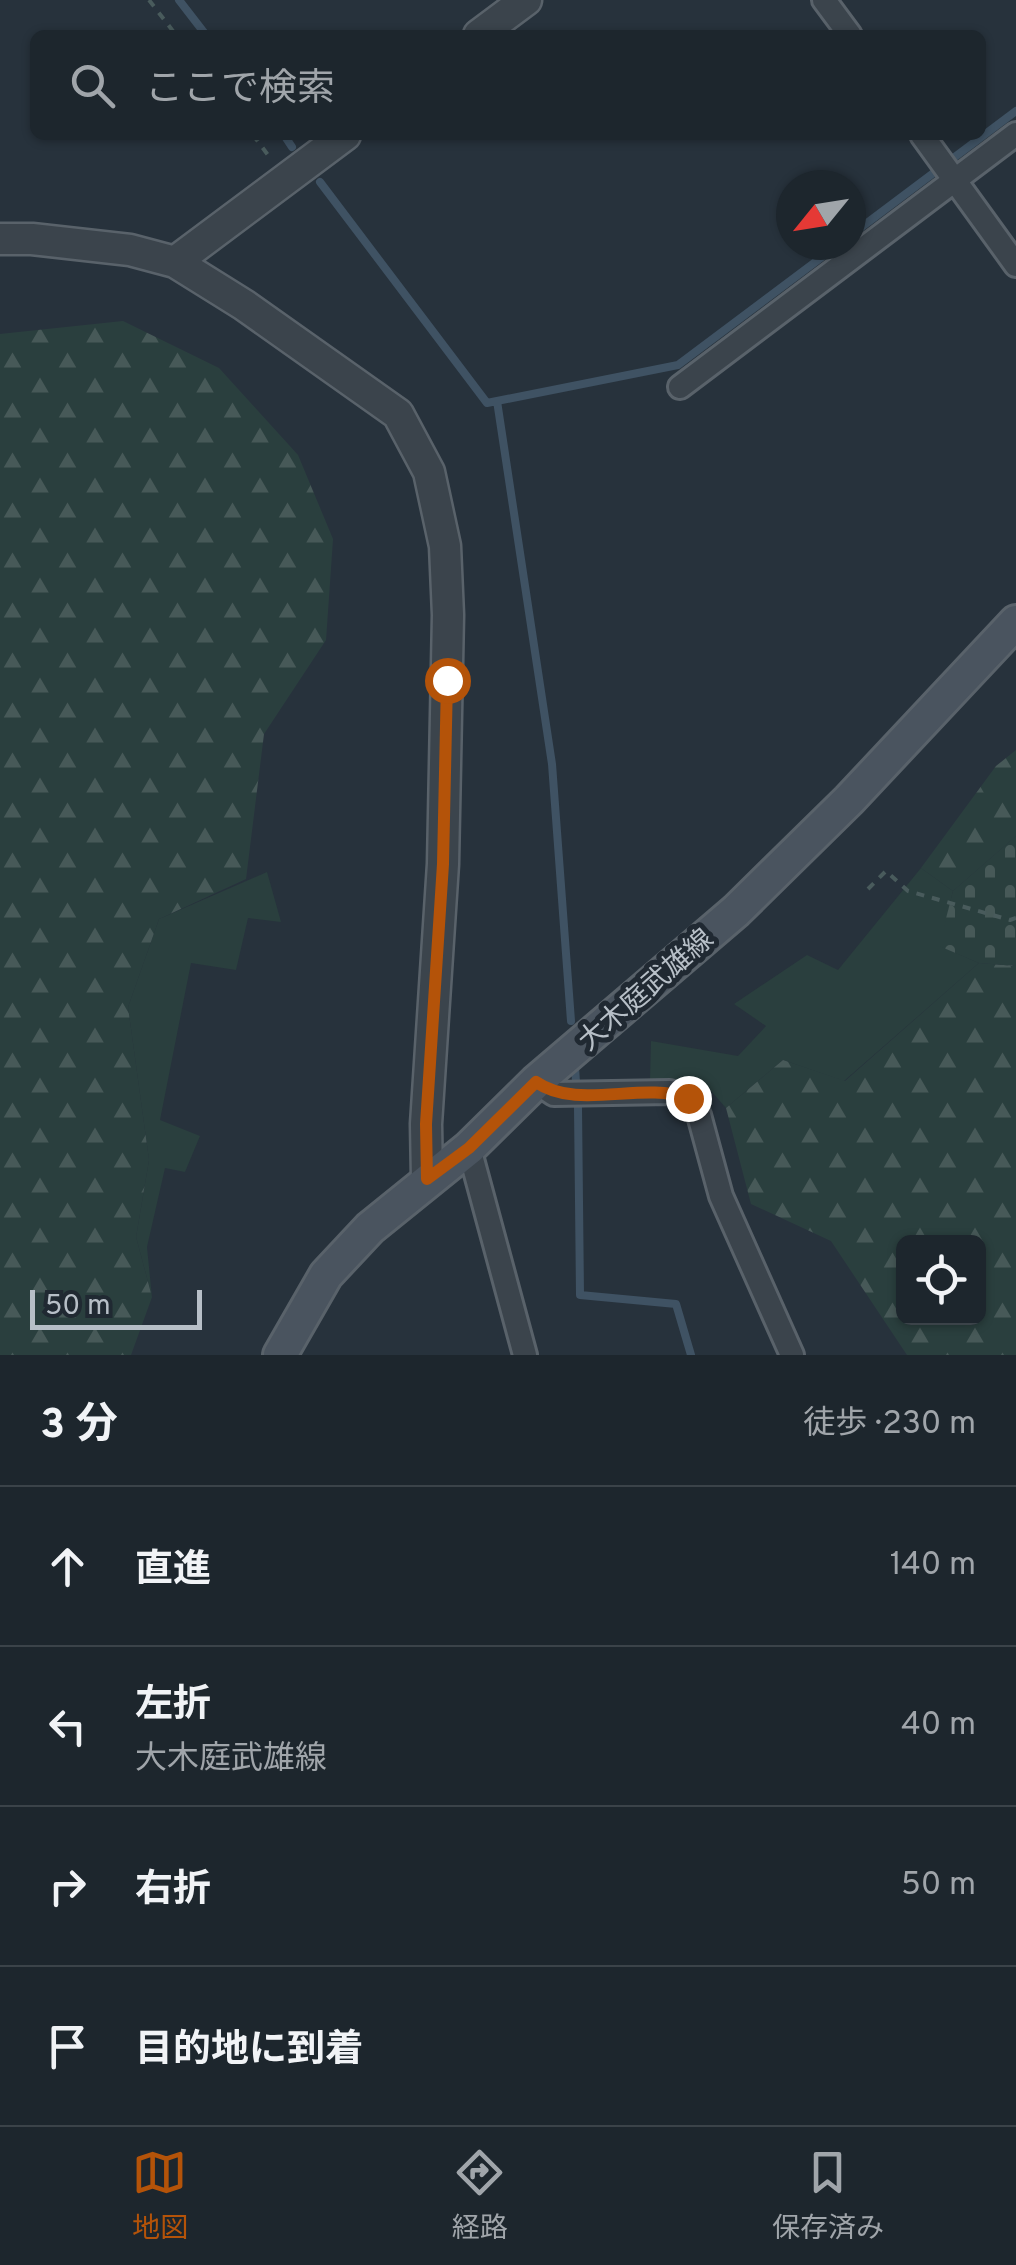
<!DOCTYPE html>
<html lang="ja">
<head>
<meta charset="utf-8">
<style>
	body { margin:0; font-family:Overpass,"Noto Sans JP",sans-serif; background:#252e35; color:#f1f3f6 }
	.controls { position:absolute; right:30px; bottom:30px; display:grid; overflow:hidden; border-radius:15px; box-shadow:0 2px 8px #0004 }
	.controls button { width:90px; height:90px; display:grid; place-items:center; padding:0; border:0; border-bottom:2px solid #3b4349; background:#1d262d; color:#f1f3f6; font:50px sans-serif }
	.compass { position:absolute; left:776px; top:170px; width:90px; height:90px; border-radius:50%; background:#1d262d; box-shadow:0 2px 8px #0004; rotate:240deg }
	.scale { position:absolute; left:30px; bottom:25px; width:172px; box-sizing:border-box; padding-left:10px; border:5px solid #b7bfc7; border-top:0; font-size:28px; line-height:35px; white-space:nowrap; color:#b7bfc7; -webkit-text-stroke:8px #202932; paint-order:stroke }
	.stop { position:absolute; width:30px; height:30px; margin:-22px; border:8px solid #b45309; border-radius:50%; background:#fff }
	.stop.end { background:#b45309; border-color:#fff; box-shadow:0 2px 10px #0008 }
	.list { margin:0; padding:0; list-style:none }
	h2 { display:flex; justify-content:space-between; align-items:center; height:130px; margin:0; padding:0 40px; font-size:42px }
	h2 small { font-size:32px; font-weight:400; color:#a0a5aa }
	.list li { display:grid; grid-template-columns:65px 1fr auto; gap:30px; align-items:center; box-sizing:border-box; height:160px; padding:0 40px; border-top:2px solid #3b4349 }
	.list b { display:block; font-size:38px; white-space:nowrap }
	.list p { margin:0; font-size:32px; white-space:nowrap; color:#a0a5aa }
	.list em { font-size:32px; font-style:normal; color:#a0a5aa }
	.icon { flex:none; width:55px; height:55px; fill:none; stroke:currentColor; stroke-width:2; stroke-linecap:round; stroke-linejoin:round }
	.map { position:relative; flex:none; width:1016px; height:1355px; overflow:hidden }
	.search { position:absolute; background:#1d262d; box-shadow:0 2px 8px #0004; left:30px; right:30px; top:30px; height:110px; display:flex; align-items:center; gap:25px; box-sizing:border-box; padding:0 35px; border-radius:15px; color:#a0a5aa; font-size:38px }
	.sheet { height:770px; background:#1d262d }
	nav { display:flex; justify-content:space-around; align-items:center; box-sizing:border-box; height:140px; border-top:2px solid #3b4349; background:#1d262d; font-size:28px; color:#a0a5aa }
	nav a { display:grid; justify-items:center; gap:5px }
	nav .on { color:#b45309 }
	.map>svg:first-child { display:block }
	.green { fill:#2a3f3e }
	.forest { fill:url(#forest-firs); fill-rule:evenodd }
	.cemetery { fill:url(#cemetery-stones) }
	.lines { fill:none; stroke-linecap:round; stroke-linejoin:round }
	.stream { stroke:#3f5263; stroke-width:8 }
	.minor-casing { stroke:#59626a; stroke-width:28 }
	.tertiary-casing { stroke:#59626a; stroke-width:35 }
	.secondary-casing { stroke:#59626a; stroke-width:38 }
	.path { stroke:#495b5c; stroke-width:4; stroke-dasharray:8 8; stroke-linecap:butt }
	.minor { stroke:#3b444c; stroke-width:22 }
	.tertiary { stroke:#3b444c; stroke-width:30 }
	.secondary { stroke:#4a545f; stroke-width:32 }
	.route { stroke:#b45309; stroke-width:12 }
	.labels { text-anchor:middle; stroke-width:10; stroke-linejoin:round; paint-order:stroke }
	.street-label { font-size:28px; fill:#b7bfc7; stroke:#202932 }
</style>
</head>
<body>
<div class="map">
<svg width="1016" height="1355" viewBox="0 0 1016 1355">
	<defs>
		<pattern id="forest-firs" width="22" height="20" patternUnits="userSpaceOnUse" patternTransform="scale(2.5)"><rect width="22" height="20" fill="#2a3f3e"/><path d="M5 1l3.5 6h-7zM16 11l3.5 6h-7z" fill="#475958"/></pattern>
		<pattern id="cemetery-stones" width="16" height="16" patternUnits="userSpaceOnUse" patternTransform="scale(2.5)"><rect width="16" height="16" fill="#2a3f3e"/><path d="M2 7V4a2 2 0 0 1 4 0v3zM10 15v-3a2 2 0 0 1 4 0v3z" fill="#475958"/></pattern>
	</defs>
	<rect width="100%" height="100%" fill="#27323c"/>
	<path class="green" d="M921 868 953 891 940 946 979 963 844 1081 783 1060 726 1108 705 1084 650 1081 651 1041 738 1056 766 1026 734 1004 807 955 838 970Z
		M267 872 281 922 248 918 236 970 191 963 160 1120 200 1136 185 1172 165 1168 147 1247 152 1297 136 1237 149 1160 128 1007 159 919Z"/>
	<path class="forest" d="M123 321 219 368 298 455 333 539 326 640 264 734 246 879 159 919 128 1007 149 1160 136 1237 152 1297 131 1355H0V334Z
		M1016 750V836L953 891 921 868 996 766Z
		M979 963 1016 966V1355H907L831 1241 751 1204 726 1108 783 1060 845 1081ZM904 1242H978V1318H904Z"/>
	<path class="cemetery" d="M1016 836V966L979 963 939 946 953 891Z"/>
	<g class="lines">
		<path class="stream" d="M179 0 206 35
			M284 135 292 147
			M320 182 487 403 678 365 838 245
			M851 235 1016 111
			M497 401 552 764 571 1021
			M575 1067 576 1082
			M578 1107 580 1295 676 1304 691 1355"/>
		<defs>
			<path id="minor" d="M824 0 850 35
				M922 135 1016 265
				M680 387 1016 134
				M536 1082 554 1094 670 1092 689 1098 699 1115 721 1196 792 1355
				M469 1148 525 1355"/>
			<path id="tertiary" d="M479 35 526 0
				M0 239H32L130 250 175 262 244 305 398 414 429 472 445 546 448 615 443 864 426 1124 427 1179
				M175 262 345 135"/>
			<path id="secondary" d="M280 1355 326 1275 370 1228 469 1148 536 1082 736 911 849 800 1016 622"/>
		</defs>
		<use href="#minor" class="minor-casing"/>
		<use href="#tertiary" class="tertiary-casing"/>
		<use href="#secondary" class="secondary-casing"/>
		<path class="path" d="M149 0 176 35
			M253 135 271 159
			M868 889 886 871 908 891 1010 920 1016 918"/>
		<use href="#minor" class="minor"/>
		<use href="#tertiary" class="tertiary"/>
		<use href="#secondary" class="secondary"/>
	</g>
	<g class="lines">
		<path class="route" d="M447 680 443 864 426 1124 427 1179 469 1148 536 1082C578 1111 641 1081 688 1098"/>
	</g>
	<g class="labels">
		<g class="street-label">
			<text transform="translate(645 989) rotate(-41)" y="10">大木庭武雄線</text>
		</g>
	</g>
</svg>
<div class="controls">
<button><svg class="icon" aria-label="locate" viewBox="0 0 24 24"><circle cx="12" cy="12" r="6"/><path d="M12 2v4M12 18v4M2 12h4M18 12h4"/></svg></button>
</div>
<svg class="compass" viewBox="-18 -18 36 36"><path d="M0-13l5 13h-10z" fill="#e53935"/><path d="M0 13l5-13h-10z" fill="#a0a5aa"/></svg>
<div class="scale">50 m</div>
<div class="stop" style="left:447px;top:680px"></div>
<div class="stop end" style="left:688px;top:1098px"></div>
<div class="search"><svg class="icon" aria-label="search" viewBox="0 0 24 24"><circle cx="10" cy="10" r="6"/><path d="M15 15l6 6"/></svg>ここで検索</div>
</div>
<section class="sheet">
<h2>3 分<small>徒歩 · 230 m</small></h2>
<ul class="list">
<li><svg class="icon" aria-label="ahead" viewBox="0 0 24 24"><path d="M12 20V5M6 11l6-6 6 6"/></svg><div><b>直進</b></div><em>140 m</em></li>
<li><svg class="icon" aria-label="left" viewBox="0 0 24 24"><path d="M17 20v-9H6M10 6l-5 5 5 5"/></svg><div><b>左折</b><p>大木庭武雄線</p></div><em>40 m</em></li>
<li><svg class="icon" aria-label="right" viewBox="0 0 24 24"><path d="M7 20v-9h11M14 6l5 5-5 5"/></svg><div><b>右折</b></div><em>50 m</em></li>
<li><svg class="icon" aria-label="arrive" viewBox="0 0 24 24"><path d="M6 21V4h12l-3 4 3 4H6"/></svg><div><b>目的地に到着</b></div></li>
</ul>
</section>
<nav>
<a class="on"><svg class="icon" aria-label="map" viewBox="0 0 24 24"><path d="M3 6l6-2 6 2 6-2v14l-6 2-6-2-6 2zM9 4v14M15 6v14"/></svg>地図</a>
<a><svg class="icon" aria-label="directions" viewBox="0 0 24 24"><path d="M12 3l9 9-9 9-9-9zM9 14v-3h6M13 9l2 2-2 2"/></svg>経路</a>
<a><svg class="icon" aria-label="saved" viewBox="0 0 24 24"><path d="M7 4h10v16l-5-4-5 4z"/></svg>保存済み</a>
</nav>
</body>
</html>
